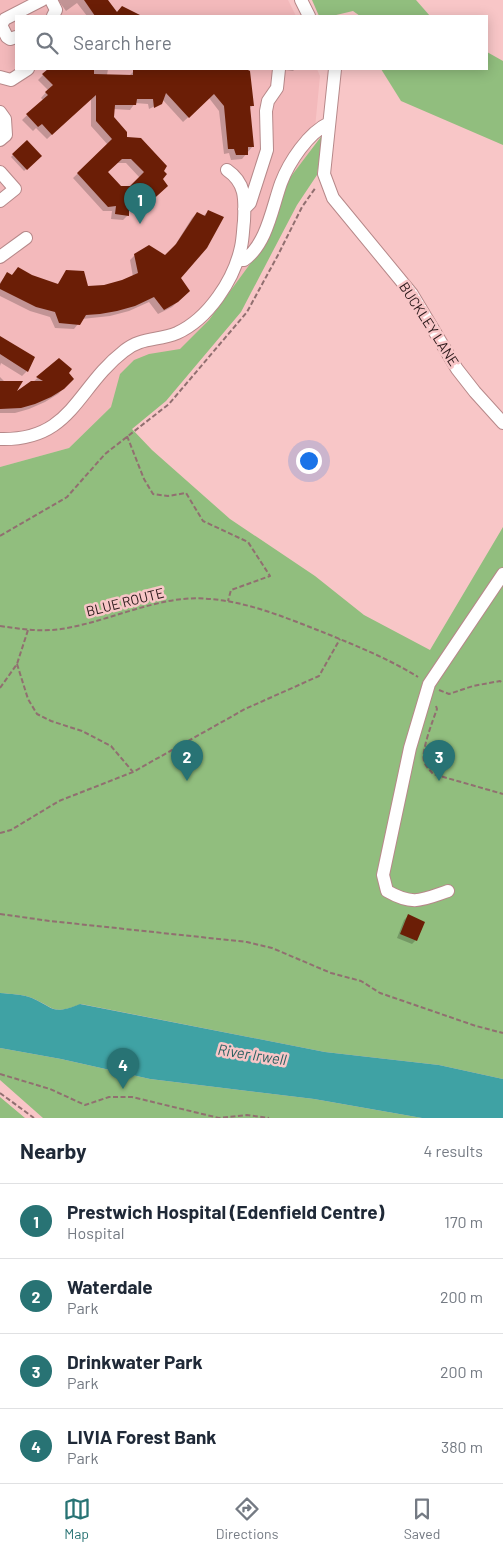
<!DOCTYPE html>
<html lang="en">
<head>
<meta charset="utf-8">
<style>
	body { margin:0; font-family:Barlow,sans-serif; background:#f2f2f3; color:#1f2937 }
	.you { position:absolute; left:308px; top:460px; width:18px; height:18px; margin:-12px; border:4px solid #fff; border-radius:50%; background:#1a73e8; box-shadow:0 0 0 8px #1a73e833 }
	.badge { display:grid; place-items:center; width:32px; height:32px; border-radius:50%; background:#287374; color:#fff; font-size:16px; font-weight:700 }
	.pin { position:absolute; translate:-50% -41px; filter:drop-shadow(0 1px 2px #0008) }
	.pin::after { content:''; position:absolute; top:26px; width:18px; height:15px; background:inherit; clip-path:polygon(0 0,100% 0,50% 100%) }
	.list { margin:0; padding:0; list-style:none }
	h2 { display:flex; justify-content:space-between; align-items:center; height:65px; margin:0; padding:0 20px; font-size:21px }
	h2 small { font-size:16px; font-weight:400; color:#747a83 }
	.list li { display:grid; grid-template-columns:32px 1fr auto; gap:15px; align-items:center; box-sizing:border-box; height:75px; padding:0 20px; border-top:1px solid #e0e1e3 }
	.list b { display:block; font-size:19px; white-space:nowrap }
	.list p { margin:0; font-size:16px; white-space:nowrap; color:#747a83 }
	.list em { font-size:16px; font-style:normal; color:#747a83 }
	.icon { flex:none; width:28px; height:28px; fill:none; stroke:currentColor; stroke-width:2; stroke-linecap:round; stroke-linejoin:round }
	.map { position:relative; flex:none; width:503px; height:1118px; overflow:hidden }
	.search { position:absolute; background:#fff; box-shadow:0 2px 12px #0003; left:15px; right:15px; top:15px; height:55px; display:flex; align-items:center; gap:12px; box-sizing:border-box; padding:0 18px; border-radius:0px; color:#747a83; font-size:19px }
	.sheet { height:365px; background:#fff }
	nav { display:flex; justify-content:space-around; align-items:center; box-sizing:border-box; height:70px; border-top:1px solid #e0e1e3; background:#fff; font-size:14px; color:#747a83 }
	nav a { display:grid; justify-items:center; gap:2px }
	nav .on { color:#287374 }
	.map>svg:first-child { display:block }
	.built { fill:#f3b9bb }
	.green { fill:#91be7e }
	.water { fill:#3fa2a4 }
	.shadow { fill:#0003; fill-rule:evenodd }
	.building { fill:#6b1e06; fill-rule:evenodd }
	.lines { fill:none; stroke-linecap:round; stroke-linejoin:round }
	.minor-casing { stroke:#b68889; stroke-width:14 }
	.path { stroke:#916f70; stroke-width:2; stroke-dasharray:5 2.5; stroke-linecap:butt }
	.minor { stroke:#fff; stroke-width:12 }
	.labels { text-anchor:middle; stroke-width:5; stroke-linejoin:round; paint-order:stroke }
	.street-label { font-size:14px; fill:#281718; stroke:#f8c6c7 }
	.water-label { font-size:15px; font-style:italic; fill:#2a6061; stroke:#f8c6c7 }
</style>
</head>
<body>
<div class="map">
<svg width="503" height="1118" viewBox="0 0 503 1118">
	<rect width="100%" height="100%" fill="#f8c6c7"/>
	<path class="built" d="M0 0H288L296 16H16V69H317L320 76 315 128 307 165 237 304 111 407 69 448 0 467Z"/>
	<path class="green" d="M312 0H416L430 16H360L353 11 332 16H319Z
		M487 52 503 61V145L401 101 381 69H487Z
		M323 134 317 175 297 205 241 312 166 401 132 429 152 450 230 519 315 576 364 615 430 650 503 527V1079L439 1065 325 1052 81 1004C52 1015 57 1009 32 998 23 994 10 994 0 993V467L69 448 111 407 120 374 134 360 149 354 180 349 209 320 250 264 269 231 286 183Z
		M0 1048 61 1059 150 1079 314 1099 422 1118H43L0 1080Z
		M0 1097 25 1118H0Z"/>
	<path class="water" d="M0 993C10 994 23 994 32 998 56 1009 52 1015 80 1004L325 1052 439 1065 503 1079V1118H422L314 1099 150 1079 61 1059 0 1048Z"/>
	<path class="shadow" d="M58 0H107L116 13 122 8 128 16H87L77 3 66 11Z
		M49 69H108L107 75 129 76 134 71H163L157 69H244L249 72 253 105 249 109 253 146 242 159 231 160 229 153 224 154 219 111 209 98 183 122 162 99 159 104 149 109 148 104 135 103 130 110 113 109V118L126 138 166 185 141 209 128 210V215L123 220 111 219 112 211H103L73 178 108 145 91 126V98L47 139 36 128 33 131 22 120 43 100 41 98 48 90 38 80ZM116 163H126L140 178 130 187H121L107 172Z
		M284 69H295L293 71 285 70Z
		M27 141 41 156 24 171 11 157Z
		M208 212 180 278 189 291 172 307 158 314 149 302 129 311 110 316 82 319 74 329 55 328 50 317 30 311 0 296V283L3 279 8 274 11 276 18 269 31 276 57 285 67 271 87 288 104 287 133 277 130 260 135 255 165 256 172 250 192 218 197 213 203 216Z
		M0 337 27 371 22 376 1 363 0 366Z
		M59 359 67 374 73 379 58 394 45 402 29 409 15 413H0V377L5 382 14 396 33 382Z
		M408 916 416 940 412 944 397 938 404 920Z"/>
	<path class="building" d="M84 0H108L117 12 122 6 142 16H95Z
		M48 69H94V74L133 75V70L246 69 250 71 254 106H250L254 147H248V155H236L234 149H228L224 106 214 94 189 118 166 93 162 104 154 108 153 99H137L136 105H115L114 117 127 132V137L141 138 167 166 164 171 167 174 163 179 168 186 147 205 129 206V216L115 214 116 206 108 207 77 173 112 139 96 121V95L52 135 42 124 38 127 26 114 48 95 45 92 53 85 42 74ZM122 159H131L144 172 130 186H121L108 172Z
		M27 140 42 156 27 170 12 154Z
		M208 210 224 217 207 248 181 278 190 291 178 302 164 310 154 297 135 306 117 311 100 314 86 315 80 325 59 323 55 312 36 307 0 289V284L7 272 12 275 18 267 32 275 58 284 66 270 84 271 88 286 104 285 122 280 138 273 134 254 149 245 165 255 176 244 197 212 205 216Z
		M0 336 35 357 28 372 0 354Z
		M59 358 72 369 69 373 74 379 64 389 51 397 35 404 21 408 0 409V381H23L17 391 31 381H43L36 377Z
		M408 914 425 922 417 941 400 934Z"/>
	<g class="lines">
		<defs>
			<path id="minor" d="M51 0 56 10 53 16
				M301 0 309 16
				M16 37 10 39 7 37 1 25 5 19 42 0
				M335 69 324 174 333 198 412 294 457 369 475 392 503 423
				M0 77 11 80 28 69
				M0 112 5 119 6 135 0 140
				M0 172 15 189 0 201
				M244 209 250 203 267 150 266 111 268 101 277 88 279 69
				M0 257 26 238
				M238 259 244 260C267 244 272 208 281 183 289 162 308 133 329 123
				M0 439C72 441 76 388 124 351 141 337 158 341 177 333 208 319 234 280 241 247 243 238 243 229 244 221 245 199 246 183 227 170
				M448 891C422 900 413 906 387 891L383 875 410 748 429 684 503 574"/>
		</defs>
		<use href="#minor" class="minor-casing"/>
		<path class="path" d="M127 436 144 479 153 494 168 496 186 493 203 521 248 542 270 576 231 590 228 601
			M0 536 67 497 105 454 169 404 247 312 278 255 302 207 316 187
			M0 626C20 629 41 632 61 629 100 623 136 606 175 600 226 592 279 615 325 633 357 646 389 659 418 677
			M17 664 28 699 37 714 51 721 82 731 111 746 133 772
			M0 688 17 664 28 630
			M439 690 449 694 473 686 500 681 503 683
			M436 706 437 709C433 720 421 751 424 761 425 766 430 770 433 774L503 794
			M0 833 11 830 59 801 133 772 245 709 319 676 340 639
			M0 914 50 921 247 942 272 948 331 973 361 981 380 993 476 1026 503 1033
			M0 1074 50 1089 85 1105 109 1097H132L219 1118 247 1115 269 1118
			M0 1093 34 1118"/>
		<use href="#minor" class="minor"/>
	</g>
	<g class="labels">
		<g class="street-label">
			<text transform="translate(429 324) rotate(57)" y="5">BUCKLEY LANE</text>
			<text transform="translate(125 602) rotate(-14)" y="5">BLUE ROUTE</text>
		</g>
		<g class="water-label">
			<text transform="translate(252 1055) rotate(9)" y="5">River Irwell</text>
		</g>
	</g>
</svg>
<div class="you"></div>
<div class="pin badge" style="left:140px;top:224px">1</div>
<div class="pin badge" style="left:187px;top:781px">2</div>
<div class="pin badge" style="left:439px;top:781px">3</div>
<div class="pin badge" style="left:123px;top:1089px">4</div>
<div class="search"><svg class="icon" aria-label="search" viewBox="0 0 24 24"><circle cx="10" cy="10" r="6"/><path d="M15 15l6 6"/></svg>Search here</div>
</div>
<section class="sheet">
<h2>Nearby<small>4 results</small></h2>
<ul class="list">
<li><span class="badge">1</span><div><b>Prestwich Hospital (Edenfield Centre)</b><p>Hospital</p></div><em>170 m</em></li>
<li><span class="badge">2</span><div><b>Waterdale</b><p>Park</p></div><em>200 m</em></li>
<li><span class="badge">3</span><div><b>Drinkwater Park</b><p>Park</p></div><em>200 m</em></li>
<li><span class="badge">4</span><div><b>LIVIA Forest Bank</b><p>Park</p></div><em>380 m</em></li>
</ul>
</section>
<nav>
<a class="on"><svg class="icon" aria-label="map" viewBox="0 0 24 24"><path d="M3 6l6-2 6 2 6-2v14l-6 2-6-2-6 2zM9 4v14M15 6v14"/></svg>Map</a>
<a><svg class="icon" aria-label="directions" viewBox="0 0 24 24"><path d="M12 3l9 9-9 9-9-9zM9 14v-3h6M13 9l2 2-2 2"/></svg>Directions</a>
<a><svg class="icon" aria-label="saved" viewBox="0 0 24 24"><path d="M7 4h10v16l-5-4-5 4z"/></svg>Saved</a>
</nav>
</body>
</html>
